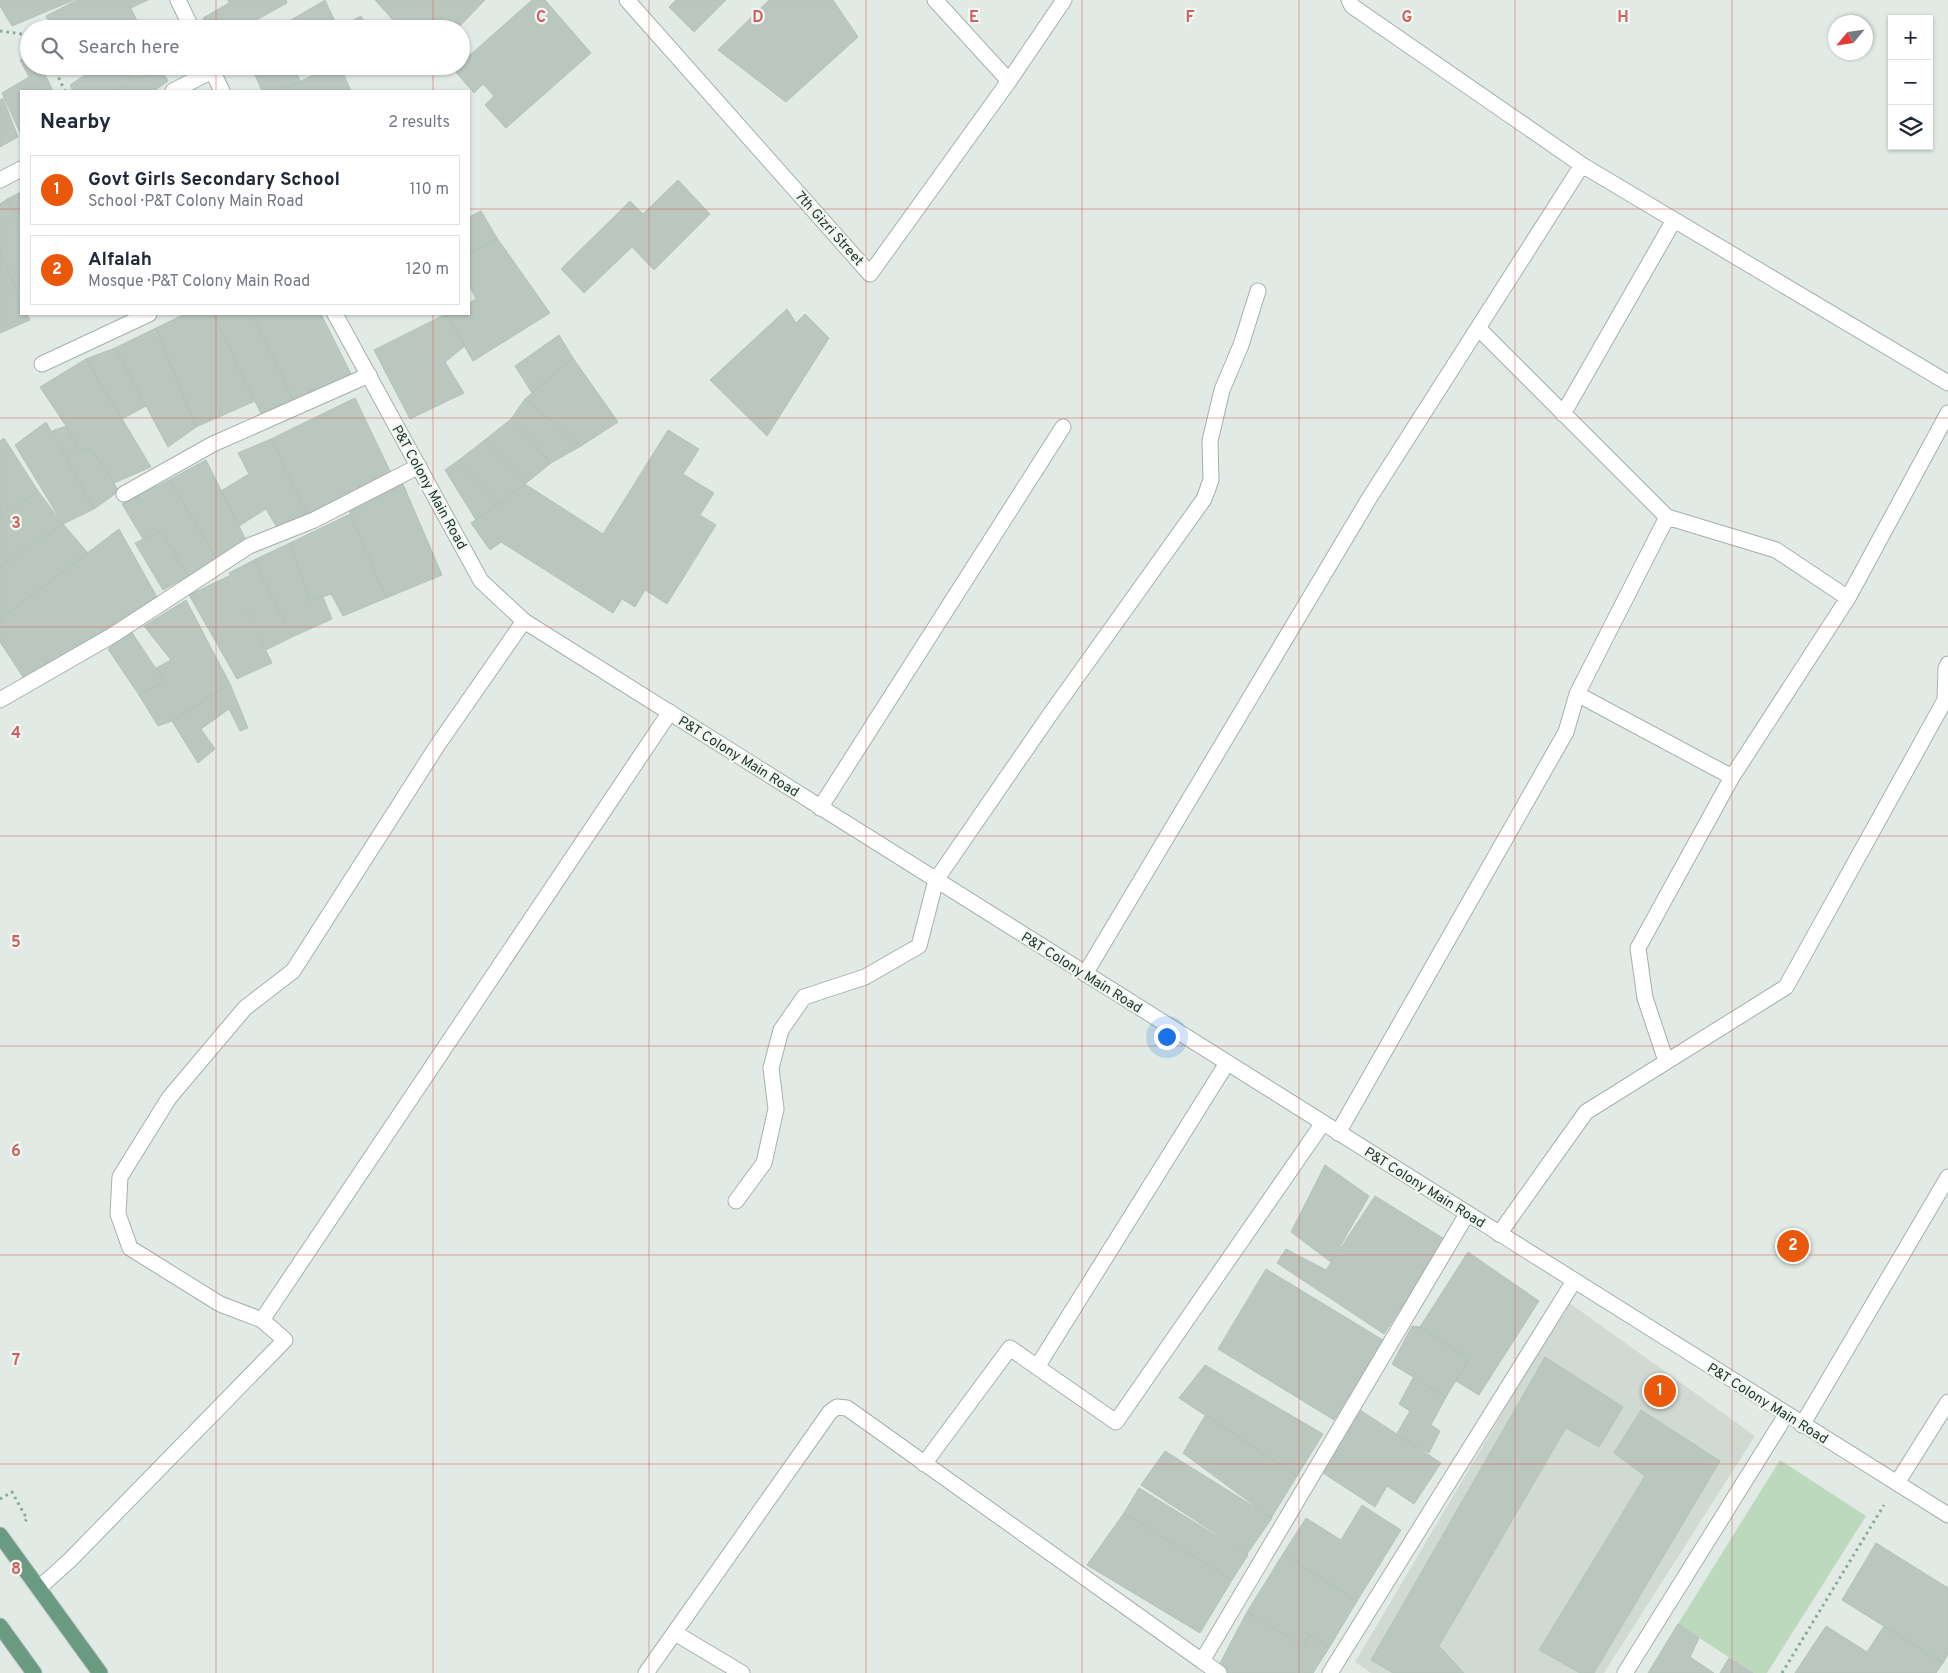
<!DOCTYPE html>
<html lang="en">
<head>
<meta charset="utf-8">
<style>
	body { margin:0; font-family:Overpass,sans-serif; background:#f2f2f3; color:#1f2937 }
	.controls { position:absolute; right:15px; top:15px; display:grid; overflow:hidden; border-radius:0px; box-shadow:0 1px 4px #0004 }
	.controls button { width:45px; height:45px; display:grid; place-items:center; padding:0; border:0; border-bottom:1px solid #e0e1e3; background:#fff; color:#1f2937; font:25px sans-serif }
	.compass { position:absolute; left:1828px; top:15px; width:45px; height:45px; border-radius:50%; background:#fff; box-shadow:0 1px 4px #0004; rotate:241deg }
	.you { position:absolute; left:1166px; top:1036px; width:18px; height:18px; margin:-12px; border:4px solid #fff; border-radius:50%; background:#1a73e8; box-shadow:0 0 0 8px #1a73e833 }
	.badge { display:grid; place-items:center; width:32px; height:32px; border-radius:50%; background:#ea580c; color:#fff; font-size:16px; font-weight:700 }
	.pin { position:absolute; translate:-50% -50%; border:2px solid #fff; box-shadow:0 1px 5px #0006 }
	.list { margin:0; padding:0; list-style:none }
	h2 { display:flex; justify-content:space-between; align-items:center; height:65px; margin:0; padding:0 20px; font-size:21px }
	h2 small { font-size:16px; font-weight:400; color:#747a83 }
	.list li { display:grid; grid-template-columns:32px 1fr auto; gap:15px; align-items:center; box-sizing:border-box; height:70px; margin:0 10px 10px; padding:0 10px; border:1px solid #e0e1e3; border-radius:0px }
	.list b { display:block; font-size:19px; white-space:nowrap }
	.list p { margin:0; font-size:16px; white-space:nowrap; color:#747a83 }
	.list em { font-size:16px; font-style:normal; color:#747a83 }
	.icon { flex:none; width:28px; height:28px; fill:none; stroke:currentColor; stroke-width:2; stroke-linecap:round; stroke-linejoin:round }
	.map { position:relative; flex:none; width:1948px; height:1673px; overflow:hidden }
	.search { position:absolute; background:#fff; box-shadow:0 1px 4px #0004; left:20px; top:20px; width:450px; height:55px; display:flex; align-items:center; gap:12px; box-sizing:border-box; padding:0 18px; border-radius:28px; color:#747a83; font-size:19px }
	.panel { position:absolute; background:#fff; box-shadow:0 1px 4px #0004; left:20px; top:90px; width:450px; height:225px; border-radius:0px }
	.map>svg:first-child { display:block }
	.built { fill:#d0dad3 }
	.green { fill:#bcd9bd }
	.building { fill:#bac7bf; stroke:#b4c3b9 }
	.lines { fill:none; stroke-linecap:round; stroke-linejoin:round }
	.service-casing { stroke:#a5b1aa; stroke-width:17 }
	.minor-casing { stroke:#a5b1aa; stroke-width:17 }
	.tertiary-casing { stroke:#a5b1aa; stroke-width:17 }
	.primary-casing { stroke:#bdc4c0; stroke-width:17 }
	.path { stroke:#85aa95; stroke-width:3; stroke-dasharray:2.5 4; stroke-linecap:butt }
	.service { stroke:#fff; stroke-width:15 }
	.minor { stroke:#fff; stroke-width:15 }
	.tertiary { stroke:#fff; stroke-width:15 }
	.primary { stroke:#6b9a82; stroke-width:15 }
	.grid { fill:none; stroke:#cf6261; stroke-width:1; stroke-opacity:0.55 }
	.labels { text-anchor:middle; stroke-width:4.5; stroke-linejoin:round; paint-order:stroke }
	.street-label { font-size:14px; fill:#24392e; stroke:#f1f7f3 }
	.grid-label { font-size:16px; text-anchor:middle; font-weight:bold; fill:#cf6261; stroke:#f1f7f3; stroke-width:4.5; stroke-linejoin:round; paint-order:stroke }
</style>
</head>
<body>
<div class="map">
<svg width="1948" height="1673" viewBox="0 0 1948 1673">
	<rect width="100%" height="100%" fill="#e1eae4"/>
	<path class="built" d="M1568 1302 1755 1436 1604 1673H1371L1355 1662Z"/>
	<path class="green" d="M1780 1460 1866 1516 1767 1673H1753L1678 1624Z"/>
	<path class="building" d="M0 0H74L12 26 0 6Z
		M77 0H127L141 29H103L99 20 82 29H53L46 16Z
		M127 0H148L131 8Z
		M228 0H286L287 3 240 29H207L203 18 229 3Z
		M325 0 338 28 276 29Z
		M375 0H485L457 29H401Z
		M532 0H545L591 53 506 128 485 105 494 96 483 84 474 93 454 70 461 66V63Z
		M676 0H726L694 32 669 7Z
		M769 0H833L858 37 786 102 718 50Z
		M361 16 368 29H337L338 28Z
		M29 56V66H41L53 91H21V135L2 93 29 77 20 60Z
		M99 66H123L132 82 115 91H73L70 85Z
		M123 66H160L161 68 132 82Z
		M251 66H293L301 82 280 91H262Z
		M332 66H340L351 91H280Z
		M161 68 168 81 154 91H115Z
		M3 98 18 137 0 147V100Z
		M678 180 710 214 654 270 632 247 584 293 561 269 630 201 643 214Z
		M21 192V227L7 199Z
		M7 199 21 227V301L0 252V204Z
		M481 211 497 238 469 254V217Z
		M497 238 550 313 473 361 446 314H469V303L476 299 469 285V254Z
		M0 252 21 301V314H27L30 320 0 333Z
		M787 309 796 323 805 314 829 338 767 436 710 380Z
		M185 314H213L255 401 196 427 156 328Z
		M213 314H252L294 401 263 418Z
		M252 314H321L351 374 294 401Z
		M446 314 465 346 445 362 464 393 410 419 374 350Z
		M156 328 196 427 168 447 115 348Z
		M559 335 573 358 532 393 515 366Z
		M115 348 146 406 122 419 86 359Z
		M573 358 618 422 581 446 525 399Z
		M86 359 151 467 114 483 91 448 79 451 66 426 40 387Z
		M355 398 391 473 309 517 271 439Z
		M525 399 581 446 551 463 511 419Z
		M511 419 551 463 525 484 486 439Z
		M46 422 94 509 63 524 15 445Z
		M66 426 79 451 91 448 119 491 94 509 52 431Z
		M668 430 699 449 683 474 714 493 700 515 716 525 667 604 645 590 635 607 622 599 613 613 501 542 490 550 471 523 525 484 603 534Z
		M4 438 38 491 0 516V441Z
		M271 439 309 517 279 531 266 509 239 526 221 491 249 474 238 453Z
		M486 439 525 484 499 503 459 460Z
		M206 460 246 540 217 559 169 480Z
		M459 460 499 503 476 520 445 470Z
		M169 480 217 559 188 576 161 531 143 539 122 504Z
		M403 484 442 575 386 598 348 508Z
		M38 491 63 524 0 567V516Z
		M350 514 386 598 343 616 331 594 310 601 290 543Z
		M63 524 88 553 0 619V567Z
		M119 529 157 597 25 680 0 642V619Z
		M161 531 188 576 163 590 135 543Z
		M290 543 310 601 323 597 332 619 292 637 254 560Z
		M254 560 292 637 266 650 229 573Z
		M229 576 272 663 237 679 189 595Z
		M186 600 230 684 172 721 158 726 139 695 164 681 156 668 171 660 144 626Z
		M131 631 164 681 139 695 108 649Z
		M230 684 248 728 240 731 229 709 201 729 215 749 198 763 172 721Z
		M1325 1165 1369 1196 1331 1262 1291 1232Z
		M1375 1196 1446 1240 1384 1334 1277 1263 1286 1249 1326 1270Z
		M1468 1252 1539 1301 1479 1395 1456 1381 1469 1359 1420 1327Z
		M1266 1269 1383 1340 1334 1420 1218 1349Z
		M1412 1326 1420 1327 1469 1359 1446 1397 1392 1364Z
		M1545 1357 1623 1407 1599 1447 1566 1428 1439 1646 1464 1673H1393L1371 1660Z
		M1205 1365 1323 1434 1297 1476 1179 1398Z
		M1413 1378 1446 1397 1431 1425 1440 1431 1429 1453 1396 1435 1410 1411 1399 1404Z
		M1360 1410 1441 1463 1414 1504 1387 1486 1375 1507 1320 1471Z
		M1641 1410 1720 1461 1594 1673H1580L1539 1650 1645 1476 1614 1453Z
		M1206 1414 1297 1476 1271 1518 1183 1453Z
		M1165 1451 1272 1518 1247 1554 1141 1485Z
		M1139 1488 1248 1555 1232 1580 1124 1513Z
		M1362 1505 1401 1530 1357 1601 1283 1554 1306 1518 1341 1540Z
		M1124 1513 1232 1580 1200 1633 1087 1565Z
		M1876 1543 1948 1588V1654L1943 1663 1842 1600Z
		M1283 1554 1357 1601 1329 1648 1309 1635 1304 1646 1247 1612Z
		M1247 1612 1304 1646 1309 1635 1329 1648 1313 1673H1228L1218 1667Z
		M1678 1624 1699 1638 1690 1657 1714 1673H1648Z
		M1826 1626 1867 1652 1884 1626 1943 1663 1936 1673H1795Z
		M1729 1658 1753 1673H1720Z"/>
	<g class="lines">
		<defs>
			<path id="service" d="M40 1587 70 1560 285 1340 262 1320 670 712"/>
			<path id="minor" d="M627 0 870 274 1009 81 1064 0
				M935 0 1009 81
				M1349 0 1352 6 1582 165 1948 383
				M173 91 212 71
				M0 180 21 169
				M1478 328 1667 517 1776 550 1848 598
				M42 364 149 314
				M1563 414 1674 220
				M124 494 213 444 369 375
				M1577 694 1732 777
				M0 700 113 635 249 546 314 520 419 466
				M820 808 1063 427
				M1085 974 1370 497 1582 165
				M1666 1061 1645 998 1638 948 1732 777 1848 598 1948 413
				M1338 1133 1566 732 1577 694 1667 517
				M736 1201 764 1163 776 1109 771 1068 781 1030 804 997 865 977 919 946 936 880 1049 716 1204 499 1211 480 1210 441 1222 390 1241 345 1258 291
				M1499 1234 1586 1112 1786 987 1945 700 1946 668 1948 664
				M262 1320 220 1304 130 1248 118 1214 120 1177 169 1098 245 1008 293 971 437 746 524 621
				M1037 1367 1116 1422 1323 1123
				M1802 1425 1948 1177
				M924 1464 1010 1348 1037 1367 1227 1063
				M1897 1483 1948 1402
				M675 1633 742 1673
				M646 1673 830 1412 837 1407 847 1408 1202 1661
				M1219 1673 1202 1661 1467 1214
				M1330 1673 1574 1281
				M1625 1673 1786 1415"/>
			<path id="tertiary" d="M178 0 192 29
				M210 66 222 91
				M335 314 481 581 524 621 1948 1515"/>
			<path id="primary" d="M0 1535 100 1673
				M0 1626 34 1673"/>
		</defs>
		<use href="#service" class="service-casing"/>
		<use href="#minor" class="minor-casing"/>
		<use href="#tertiary" class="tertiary-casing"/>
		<use href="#primary" class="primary-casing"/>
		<path class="path" d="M0 31 29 35
			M53 66 65 91
			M0 1499 12 1492 27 1519 25 1521
			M1782 1673 1884 1505"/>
		<use href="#service" class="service"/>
		<use href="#minor" class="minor"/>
		<use href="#tertiary" class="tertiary"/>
		<use href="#primary" class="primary"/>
	</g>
	<path class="grid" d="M216 0V29M433 0V29M649 0V1673M866 0V1673M1082 0V1673M1299 0V1673M1515 0V1673M1732 0V1673M216 66V91M433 66V91M0 209H21M469 209H1948M216 314V1673M433 314V1673M0 418H1948M0 627H1948M0 836H1948M0 1046H1948M0 1255H1948M0 1464H1948"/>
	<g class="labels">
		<g class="street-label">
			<text transform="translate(830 228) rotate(48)" y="5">7th Gizri Street</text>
			<text transform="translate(430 487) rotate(61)" y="5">P&amp;T Colony Main Road</text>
			<text transform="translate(739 756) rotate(32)" y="5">P&amp;T Colony Main Road</text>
			<text transform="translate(1082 972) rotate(32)" y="5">P&amp;T Colony Main Road</text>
			<text transform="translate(1425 1187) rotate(32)" y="5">P&amp;T Colony Main Road</text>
			<text transform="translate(1768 1403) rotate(32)" y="5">P&amp;T Colony Main Road</text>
		</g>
	</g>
	<g class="grid-label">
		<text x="541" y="22">C</text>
		<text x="758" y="22">D</text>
		<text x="974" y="22">E</text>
		<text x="1190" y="22">F</text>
		<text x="1407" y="22">G</text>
		<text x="1623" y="22">H</text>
		<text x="16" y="528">3</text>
		<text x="16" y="738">4</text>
		<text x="16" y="947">5</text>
		<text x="16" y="1156">6</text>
		<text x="16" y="1365">7</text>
		<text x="16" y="1574">8</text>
	</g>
</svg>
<div class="controls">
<button>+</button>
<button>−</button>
<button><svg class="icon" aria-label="layers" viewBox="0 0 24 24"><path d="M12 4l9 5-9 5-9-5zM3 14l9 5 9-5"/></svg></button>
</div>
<svg class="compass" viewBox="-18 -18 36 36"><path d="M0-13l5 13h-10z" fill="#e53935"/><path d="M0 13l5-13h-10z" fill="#747a83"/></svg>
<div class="you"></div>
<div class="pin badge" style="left:1660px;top:1391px">1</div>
<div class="pin badge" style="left:1793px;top:1246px">2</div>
<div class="search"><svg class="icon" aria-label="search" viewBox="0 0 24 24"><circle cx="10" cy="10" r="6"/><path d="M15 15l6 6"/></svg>Search here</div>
<section class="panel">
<h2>Nearby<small>2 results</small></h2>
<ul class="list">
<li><span class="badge">1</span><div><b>Govt Girls Secondary School</b><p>School · P&amp;T Colony Main Road</p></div><em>110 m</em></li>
<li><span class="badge">2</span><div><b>Alfalah</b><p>Mosque · P&amp;T Colony Main Road</p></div><em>120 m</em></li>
</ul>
</section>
</div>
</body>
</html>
